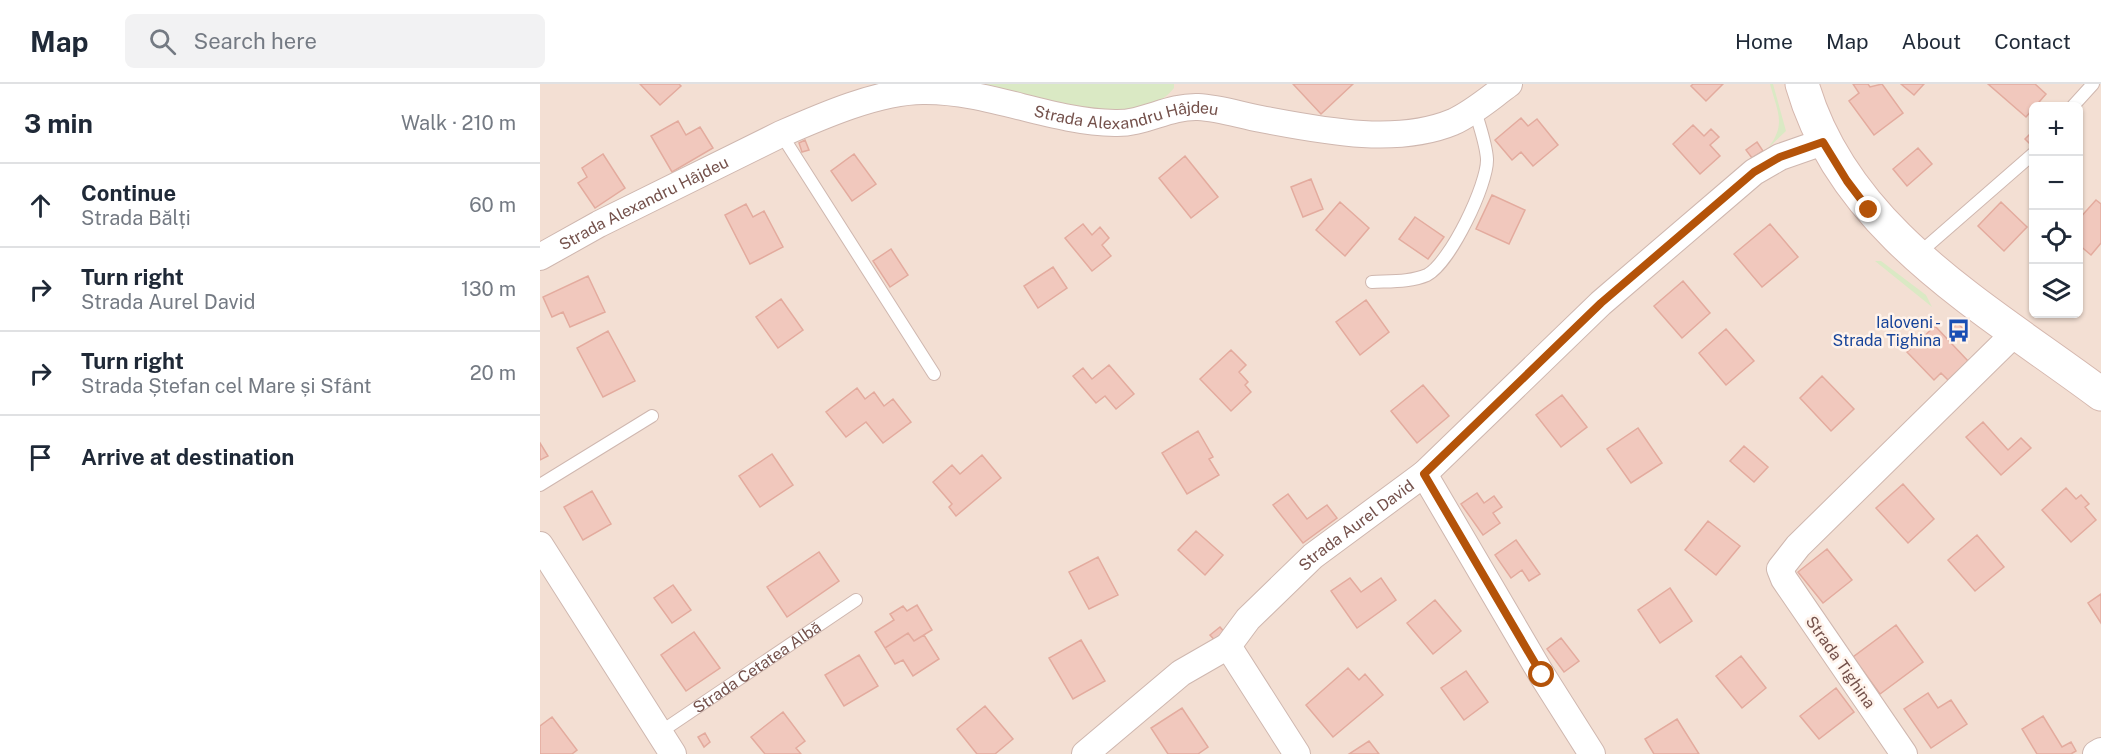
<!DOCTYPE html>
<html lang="en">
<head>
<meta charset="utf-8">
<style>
	body { margin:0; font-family:"Public Sans",sans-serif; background:#f2f2f3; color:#1f2937 }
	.controls { position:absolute; right:18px; top:18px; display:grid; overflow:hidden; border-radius:9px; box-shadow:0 2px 4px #0004 }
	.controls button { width:54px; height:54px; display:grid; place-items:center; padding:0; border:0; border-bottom:2px solid #e0e1e3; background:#fff; color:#1f2937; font:30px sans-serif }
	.stop { position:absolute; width:18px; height:18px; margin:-14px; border:4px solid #b45309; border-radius:50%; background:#fff }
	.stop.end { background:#b45309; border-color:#fff; box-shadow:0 2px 6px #0008 }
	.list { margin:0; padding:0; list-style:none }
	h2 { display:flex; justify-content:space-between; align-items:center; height:78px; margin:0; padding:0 24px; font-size:26px }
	h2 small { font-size:20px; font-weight:400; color:#747a83 }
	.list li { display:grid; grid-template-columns:39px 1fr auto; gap:18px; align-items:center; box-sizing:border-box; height:84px; padding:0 24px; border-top:2px solid #e0e1e3 }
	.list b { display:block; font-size:22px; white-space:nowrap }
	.list p { margin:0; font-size:20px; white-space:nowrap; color:#747a83 }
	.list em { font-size:20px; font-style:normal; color:#747a83 }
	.icon { flex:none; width:33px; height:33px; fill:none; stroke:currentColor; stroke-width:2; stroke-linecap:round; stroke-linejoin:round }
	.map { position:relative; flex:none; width:1561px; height:670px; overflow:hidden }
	header { display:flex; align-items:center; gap:36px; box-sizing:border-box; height:84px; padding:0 30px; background:#fff; border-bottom:2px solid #e0e1e3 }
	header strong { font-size:28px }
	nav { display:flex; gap:33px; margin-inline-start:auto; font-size:21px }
	.search { width:420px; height:54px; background:#f2f2f3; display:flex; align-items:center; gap:15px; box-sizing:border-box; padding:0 21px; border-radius:9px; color:#747a83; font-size:22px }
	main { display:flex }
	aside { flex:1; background:#fff }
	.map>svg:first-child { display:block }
	.residential { fill:#f3dfd3; fill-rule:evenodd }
	.green { fill:#dae9c4 }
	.building { fill:#f1c8bd; stroke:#e3ab9e; stroke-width:1.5 }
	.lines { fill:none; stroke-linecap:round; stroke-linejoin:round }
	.service-casing { stroke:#cfb7af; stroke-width:14 }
	.minor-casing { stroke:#cfb7af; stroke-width:28 }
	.secondary-casing { stroke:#d5b7ae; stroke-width:35 }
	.service { stroke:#fff; stroke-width:12 }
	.minor { stroke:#fff; stroke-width:26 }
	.secondary { stroke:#fff; stroke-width:33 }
	.route { stroke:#b45309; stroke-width:8 }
	.labels { text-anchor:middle; stroke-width:5; stroke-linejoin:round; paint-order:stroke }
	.street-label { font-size:16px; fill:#74514b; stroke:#fff3eb }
	.transit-label { font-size:16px; fill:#164399; stroke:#fff3eb; text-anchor:end }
</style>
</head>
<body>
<header>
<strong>Map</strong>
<div class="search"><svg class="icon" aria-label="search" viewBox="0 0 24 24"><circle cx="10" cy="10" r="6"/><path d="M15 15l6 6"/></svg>Search here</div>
<nav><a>Home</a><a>Map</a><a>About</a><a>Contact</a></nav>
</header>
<main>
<aside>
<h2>3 min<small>Walk · 210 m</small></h2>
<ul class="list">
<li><svg class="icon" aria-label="ahead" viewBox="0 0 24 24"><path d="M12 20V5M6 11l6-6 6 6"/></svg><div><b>Continue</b><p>Strada Bălți</p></div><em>60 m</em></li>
<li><svg class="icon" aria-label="right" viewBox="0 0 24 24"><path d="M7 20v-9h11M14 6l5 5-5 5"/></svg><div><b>Turn right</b><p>Strada Aurel David</p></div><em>130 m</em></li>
<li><svg class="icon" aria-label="right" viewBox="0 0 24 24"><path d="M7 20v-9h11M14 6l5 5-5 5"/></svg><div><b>Turn right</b><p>Strada Ștefan cel Mare și Sfânt</p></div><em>20 m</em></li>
<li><svg class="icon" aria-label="arrive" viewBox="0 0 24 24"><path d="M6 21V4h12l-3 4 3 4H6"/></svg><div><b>Arrive at destination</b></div></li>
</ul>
</aside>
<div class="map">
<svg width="1561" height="670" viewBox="0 0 1561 670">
	<rect width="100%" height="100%" fill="#fceee5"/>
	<path class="residential" d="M0 0H1561V670H0ZM1494 22H1538V230H1494Z"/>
	<path class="green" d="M432 0H634V4C618 25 582 31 557 29Z
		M1230 0H1233L1246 47 1228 64C1247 40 1237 27 1230 0Z
		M1335 177H1341L1386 211 1392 223Z"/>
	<path class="building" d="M100 0H139L141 2 120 21Z
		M753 0H813L781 30Z
		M1153 0H1183L1166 17 1151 2Z
		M1313 0H1328L1330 3 1342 0 1363 29 1334 51 1309 17 1319 9Z
		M1361 0H1384L1374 11Z
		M1448 0H1495L1506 10 1486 33Z
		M981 34 988 42 997 35 1018 61 993 82 981 68 972 76 955 56Z
		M138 37 146 51 160 43 173 64 132 88 111 52Z
		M1153 41 1164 52 1171 45 1179 53 1170 61 1180 72 1160 90 1133 60Z
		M1494 46V60L1492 62 1485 55Z
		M265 56 269 66 262 68 259 59Z
		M1217 58 1223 67 1212 74 1206 66Z
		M1378 64 1392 80 1367 102 1353 85Z
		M63 70 85 104 55 124 38 99 47 93 42 84Z
		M314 70 336 100 312 117 291 87Z
		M645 72 678 113 651 134 619 94Z
		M771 95 783 125 763 133 751 103Z
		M952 111 985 126 969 160 936 145Z
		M1556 116 1561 120V159L1551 171 1538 160V136Z
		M800 118 829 144 805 172 776 146Z
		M1461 118 1487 143 1464 167 1438 142Z
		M206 120 213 133 224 127 243 163 210 180 185 131Z
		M875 133 904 153 888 175 859 155Z
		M543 140 552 151 560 143 569 154 562 161 571 172 552 187 525 154Z
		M1230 140 1258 173 1222 203 1194 170Z
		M351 165 368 191 350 203 333 177Z
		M513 183 527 204 498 224 484 202Z
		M48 192 65 228 30 243 23 228 12 233 3 213Z
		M1143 197 1170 229 1142 254 1114 222Z
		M241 215 263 246 238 264 216 233Z
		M826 216 849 248 820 271 796 238Z
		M1417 239 1427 248 1420 255 1411 247Z
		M1395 242 1428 277 1408 296 1401 289 1394 296 1367 268Z
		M1186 245 1214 277 1186 301 1159 269Z
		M68 247 95 297 63 313 37 264Z
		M691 266 706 281 699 288 708 298 705 301 711 308 691 327 660 295Z
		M569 281 594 310 576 325 565 312 556 319 533 292 543 284 552 295Z
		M1282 292 1314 325 1291 347 1260 314Z
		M883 301 909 332 877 359 851 327Z
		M317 304 325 315 334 308 344 322 353 315 371 338 343 359 326 338 306 353 286 328Z
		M1022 311 1047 343 1021 363 996 331Z
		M1443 338 1468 366 1481 354 1491 364 1461 391 1426 353Z
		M1098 344 1122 379 1091 399 1067 365Z
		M658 347 673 373 669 375 679 391 647 410 622 369Z
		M0 359 8 372 0 376Z
		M1204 362 1228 383 1214 398 1190 377Z
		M232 370 253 401 220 423 199 392Z
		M442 371 461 394 416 432 409 423 412 420 393 398 412 381 420 390Z
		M1363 400 1394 435 1368 459 1336 424Z
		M1526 404 1536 415 1541 411 1549 420 1545 423 1556 436 1531 458 1502 426Z
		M52 407 71 440 43 456 24 423Z
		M937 409 944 419 954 412 962 423 953 429 960 439 943 451 921 420Z
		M748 410 767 435 787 421 797 434 763 459 733 421Z
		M1168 437 1200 462 1176 491 1145 466Z
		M656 447 683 471 665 491 638 466Z
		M1437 451 1464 483 1435 507 1408 476Z
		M976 456 1000 490 989 497 982 486 971 494 955 471Z
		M1287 465 1312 496 1283 519 1258 488Z
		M279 468 299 497 247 533 227 503Z
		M558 473 578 511 549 525 529 488Z
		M810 494 821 508 841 494 856 516 817 544 791 507Z
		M133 501 151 526 132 539 114 514Z
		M1130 504 1152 537 1120 559 1098 526Z
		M1561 510V539L1548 519Z
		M895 516 921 547 893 570 867 539Z
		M377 521 392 546 374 557 368 549 345 564 335 548 354 536 350 530 363 522 367 527Z
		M1356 541 1383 578 1340 610 1313 573Z
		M680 543 687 551 678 560 670 551Z
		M154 548 180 584 146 607 121 571Z
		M368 549 374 557 384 551 399 575 373 592 363 576 355 580 345 564Z
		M1021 554 1039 577 1024 588 1007 565Z
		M541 556 565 597 533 615 509 574Z
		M319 571 338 602 304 622 285 591Z
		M1201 572 1226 604 1202 624 1176 592Z
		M808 584 819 596 825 590 843 611 793 653 766 621Z
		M926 587 948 618 924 636 901 604Z
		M1296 604 1314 628 1279 655 1260 632Z
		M1388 609 1398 624 1411 616 1427 640 1391 664 1364 625Z
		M445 622 473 655 455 670H437L417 645Z
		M642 624 668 663 658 670H628L611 644Z
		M243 628 265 657 256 664 261 670H225L211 653Z
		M1503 632 1522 663 1531 658 1536 667 1531 670H1497L1482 645Z
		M12 633 37 666 32 670H0V642Z
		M1137 635 1159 670H1114L1105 655Z
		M165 649 170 658 164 663 158 653Z
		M829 657 839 670H809Z"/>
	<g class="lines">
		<defs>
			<g id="service">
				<path d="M1533 22 1553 0"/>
				<path d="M241 50 394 290"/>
				<path d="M1377 171 1494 69"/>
				<path d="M832 198C850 197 871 198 887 191 910 179 948 100 947 75 946 59 939 41 935 26"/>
				<path d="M0 401 112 332"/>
				<path id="s1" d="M119 649 316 516"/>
			</g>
			<g id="minor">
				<path id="s2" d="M0 173 59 140 241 50C282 32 339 7 383 7 448 6 510 38 575 39 604 40 628 22 658 23 679 24 700 31 721 35 780 46 855 62 913 38 933 29 951 13 969 0"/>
				<path d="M884 390 1002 591 1052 670"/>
				<path d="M0 461 133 670"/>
				<path d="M688 562 757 670"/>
				<path id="s3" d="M545 670 641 589 688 562 708 535 773 472 884 390 1061 219 1214 88 1240 73 1283 58"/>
				<path d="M1364 670 1244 495 1240 485 1258 462 1476 248"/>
				<path d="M1556 670 1561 667"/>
			</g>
			<path id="secondary" d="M1262 0C1304 147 1446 224 1561 310"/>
		</defs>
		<use href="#service" class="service-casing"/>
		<use href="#minor" class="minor-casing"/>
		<use href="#secondary" class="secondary-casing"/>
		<use href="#service" class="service"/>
		<use href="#minor" class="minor"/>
		<use href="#secondary" class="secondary"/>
	</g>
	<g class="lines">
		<path class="route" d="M1002 591 884 390 1061 219 1214 88 1240 73 1283 58 1307 97 1329 126"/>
	</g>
	<defs>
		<symbol id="bus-bare" viewBox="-9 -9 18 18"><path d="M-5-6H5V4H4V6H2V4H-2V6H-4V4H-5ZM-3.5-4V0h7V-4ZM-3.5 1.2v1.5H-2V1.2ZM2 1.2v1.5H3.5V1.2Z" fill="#1a4fb4" stroke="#fff3eb" stroke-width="2.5" paint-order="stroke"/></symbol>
	</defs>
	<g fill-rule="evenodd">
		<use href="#bus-bare" x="1402" y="230" width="33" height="33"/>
	</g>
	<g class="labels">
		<g class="street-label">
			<text dy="6" stroke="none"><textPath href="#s2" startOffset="627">Strada Alexandru Hâjdeu</textPath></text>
			<text dy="6" stroke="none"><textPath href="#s2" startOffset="117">Strada Alexandru Hâjdeu</textPath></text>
			<text dy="6" stroke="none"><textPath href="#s3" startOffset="357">Strada Aurel David</textPath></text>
			<text transform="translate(1301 578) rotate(55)" y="6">Strada Tighina</text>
			<text dy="6" stroke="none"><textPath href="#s1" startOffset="118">Strada Cetatea Albă</textPath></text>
		</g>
		<g class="transit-label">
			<text x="1401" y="244">Ialoveni -<tspan x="1401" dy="18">Strada Tighina</tspan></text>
		</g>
	</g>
</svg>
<div class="controls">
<button>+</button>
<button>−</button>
<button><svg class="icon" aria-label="locate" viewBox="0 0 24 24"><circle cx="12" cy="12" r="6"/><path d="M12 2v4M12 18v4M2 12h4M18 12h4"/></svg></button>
<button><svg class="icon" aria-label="layers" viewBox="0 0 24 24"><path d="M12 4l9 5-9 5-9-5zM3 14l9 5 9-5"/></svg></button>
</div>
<div class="stop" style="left:1002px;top:591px"></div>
<div class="stop end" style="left:1329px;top:126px"></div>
</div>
</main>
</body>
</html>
